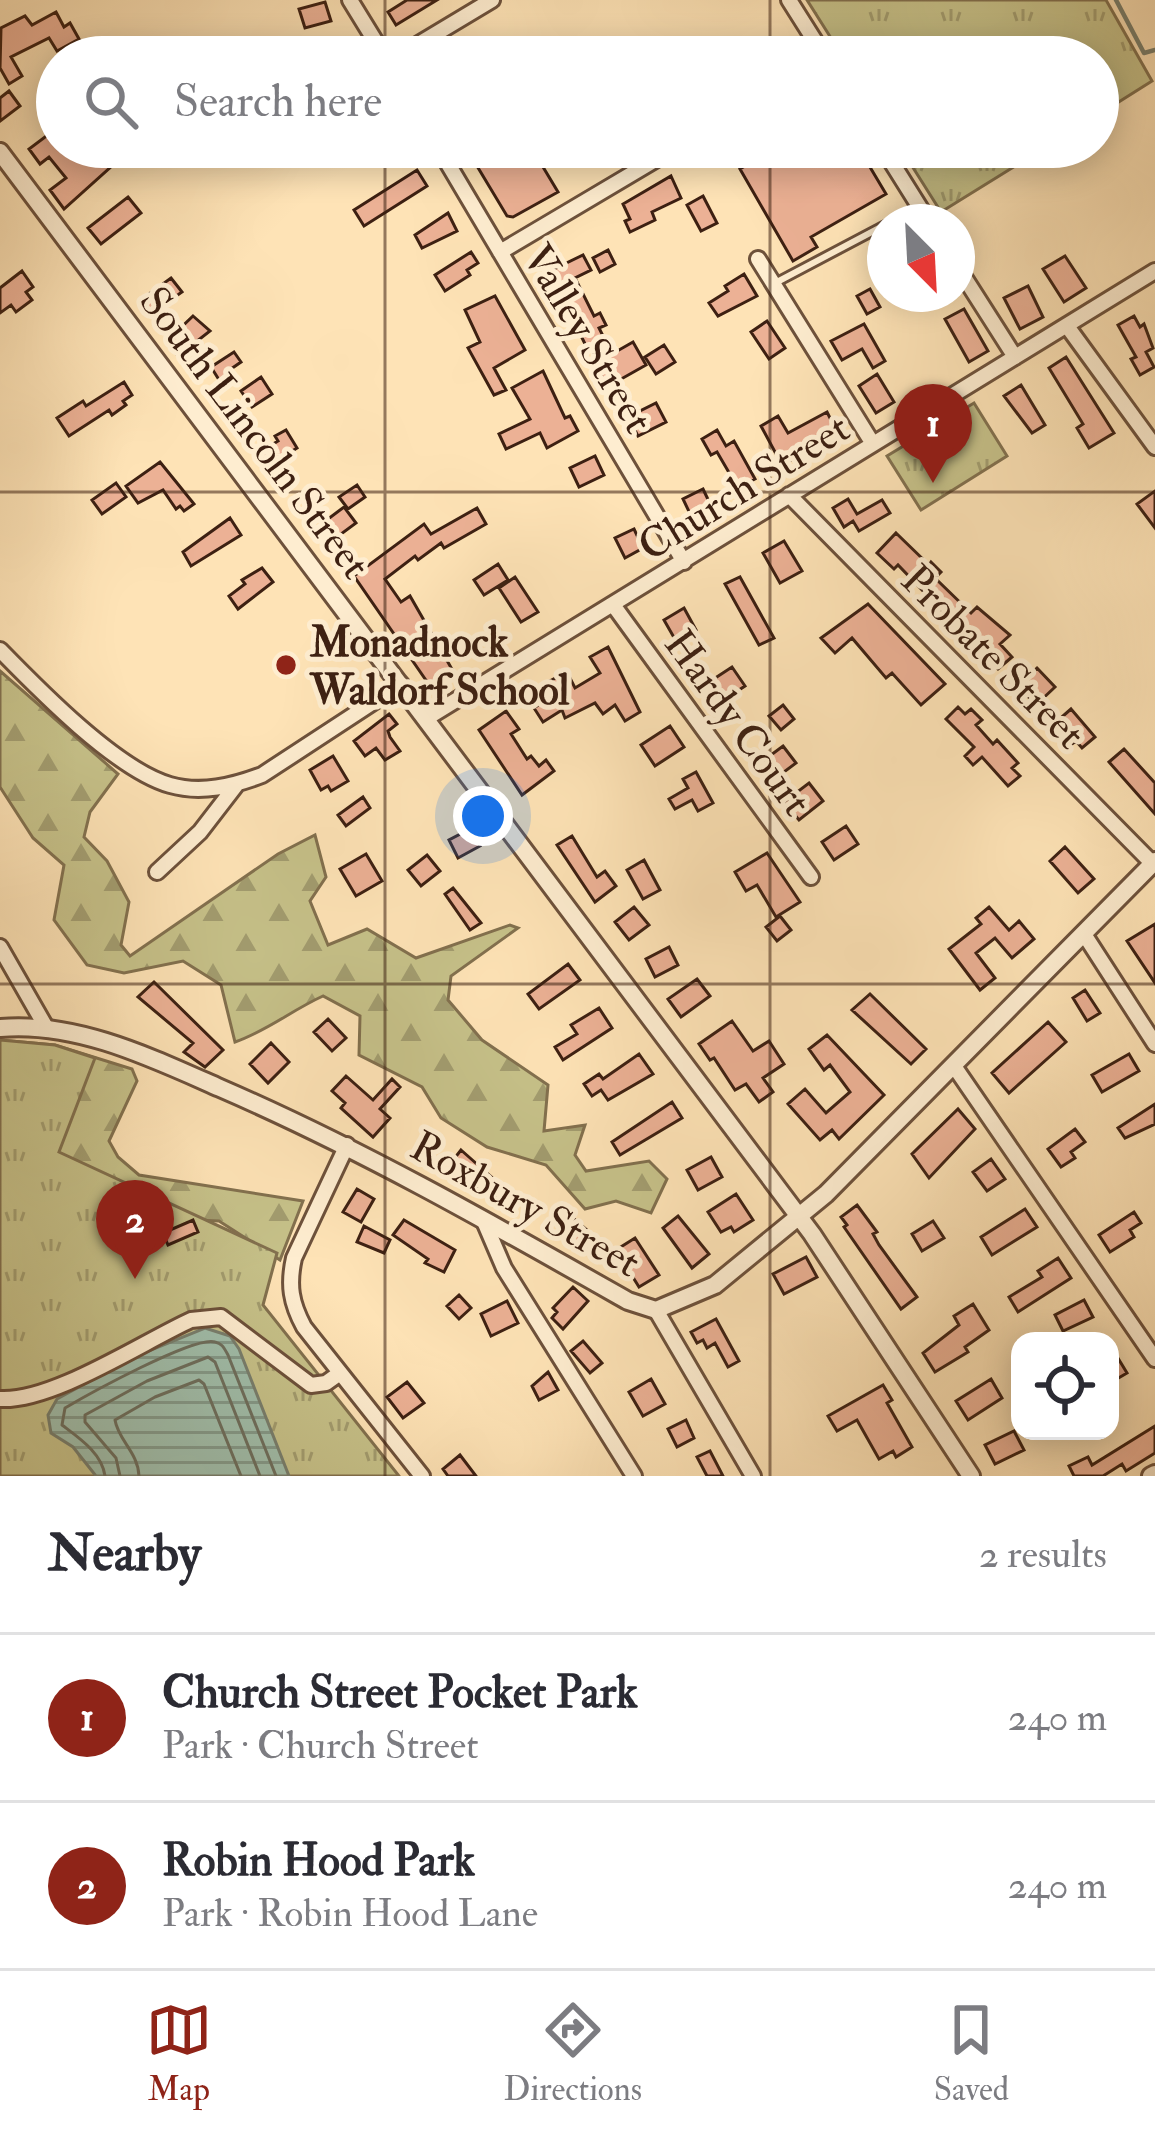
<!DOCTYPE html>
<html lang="en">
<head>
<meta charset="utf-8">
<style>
	body { margin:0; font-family:"IM FELL Double Pica",serif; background:#f7f7f7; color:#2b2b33 }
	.controls { position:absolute; right:36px; bottom:36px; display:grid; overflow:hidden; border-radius:24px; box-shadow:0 6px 30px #0003 }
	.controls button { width:108px; height:108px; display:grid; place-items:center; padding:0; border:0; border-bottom:3px solid #e1e1e2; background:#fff; color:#2b2b33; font:60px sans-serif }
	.compass { position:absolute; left:867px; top:204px; width:108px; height:108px; border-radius:50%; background:#fff; box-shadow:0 6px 30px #0003; rotate:156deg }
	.you { position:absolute; left:483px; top:816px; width:42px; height:42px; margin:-30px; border:9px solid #fff; border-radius:50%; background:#1a73e8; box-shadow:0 0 0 18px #1a73e833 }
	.badge { display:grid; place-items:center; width:78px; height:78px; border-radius:50%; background:#8f2418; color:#fff; font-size:39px; font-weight:700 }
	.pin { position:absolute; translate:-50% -99px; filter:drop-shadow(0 3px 6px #0008) }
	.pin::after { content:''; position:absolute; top:63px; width:42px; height:36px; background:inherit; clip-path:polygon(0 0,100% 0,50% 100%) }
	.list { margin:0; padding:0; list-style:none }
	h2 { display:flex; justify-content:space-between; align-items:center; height:156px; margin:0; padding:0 48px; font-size:51px }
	h2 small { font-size:39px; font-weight:400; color:#7c7c81 }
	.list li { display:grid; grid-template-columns:78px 1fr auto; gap:36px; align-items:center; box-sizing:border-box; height:168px; padding:0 48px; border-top:3px solid #e1e1e2 }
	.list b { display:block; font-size:45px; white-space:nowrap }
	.list p { margin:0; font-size:39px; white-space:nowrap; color:#7c7c81 }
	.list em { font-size:39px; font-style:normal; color:#7c7c81 }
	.icon { flex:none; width:66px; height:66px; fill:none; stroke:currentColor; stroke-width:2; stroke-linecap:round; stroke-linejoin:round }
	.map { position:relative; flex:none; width:1155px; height:1476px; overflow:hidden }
	.search { position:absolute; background:#fff; box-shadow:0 6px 30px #0003; left:36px; right:36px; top:36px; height:132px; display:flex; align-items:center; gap:30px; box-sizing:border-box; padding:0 42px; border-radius:66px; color:#7c7c81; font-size:45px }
	.sheet { height:492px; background:#fff }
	nav { display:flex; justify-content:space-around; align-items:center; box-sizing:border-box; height:168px; border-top:3px solid #e1e1e2; background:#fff; font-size:33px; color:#7c7c81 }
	nav a { display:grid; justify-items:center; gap:6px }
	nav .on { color:#8f2418 }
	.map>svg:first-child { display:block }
	.forest { fill:url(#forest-firs); stroke:#82704e; stroke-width:3 }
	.park { fill:url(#park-tufts); stroke:#82704e; stroke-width:3 }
	.water { fill:url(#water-rules); stroke:#787f6e; stroke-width:3 }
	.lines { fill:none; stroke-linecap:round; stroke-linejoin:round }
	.shore { stroke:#6e6f5e; stroke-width:3 }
	.stream { stroke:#787f6e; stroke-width:4.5 }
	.building { fill:#ecb195; stroke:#3d2012; stroke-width:3 }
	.service-casing { stroke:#6d513b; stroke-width:12 }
	.minor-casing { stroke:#6d513b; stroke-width:20 }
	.tertiary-casing { stroke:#6d513b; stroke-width:22 }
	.service { stroke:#feedd0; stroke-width:6 }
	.minor { stroke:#feedd0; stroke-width:14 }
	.tertiary { stroke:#feedd0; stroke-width:16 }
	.grid { fill:none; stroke:#3d2012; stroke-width:3; stroke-opacity:0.55 }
	.poi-dot { fill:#8f2418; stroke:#feedd0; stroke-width:4.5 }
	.labels { text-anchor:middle; stroke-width:10; stroke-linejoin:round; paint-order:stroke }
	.street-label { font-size:42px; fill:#3d2012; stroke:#feedd0 }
	.poi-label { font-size:42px; font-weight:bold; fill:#3d2012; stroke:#feedd0; text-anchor:start }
</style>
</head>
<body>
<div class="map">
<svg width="1155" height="1476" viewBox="0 0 1155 1476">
	<defs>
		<pattern id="forest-firs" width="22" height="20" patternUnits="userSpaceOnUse" patternTransform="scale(3)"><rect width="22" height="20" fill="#c6c189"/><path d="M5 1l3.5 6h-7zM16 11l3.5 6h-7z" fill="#a29c6f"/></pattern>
		<pattern id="park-tufts" width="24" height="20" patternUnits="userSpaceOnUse" patternTransform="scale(3)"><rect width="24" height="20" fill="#c6c189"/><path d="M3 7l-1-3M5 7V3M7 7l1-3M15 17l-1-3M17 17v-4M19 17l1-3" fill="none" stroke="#a29c6f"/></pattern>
		<pattern id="water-rules" width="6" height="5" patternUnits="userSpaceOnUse" patternTransform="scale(3)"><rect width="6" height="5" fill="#a0beab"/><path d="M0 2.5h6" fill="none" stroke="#849a8a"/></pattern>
	</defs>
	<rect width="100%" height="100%" fill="#fee3b6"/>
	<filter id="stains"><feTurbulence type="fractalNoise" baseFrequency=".00167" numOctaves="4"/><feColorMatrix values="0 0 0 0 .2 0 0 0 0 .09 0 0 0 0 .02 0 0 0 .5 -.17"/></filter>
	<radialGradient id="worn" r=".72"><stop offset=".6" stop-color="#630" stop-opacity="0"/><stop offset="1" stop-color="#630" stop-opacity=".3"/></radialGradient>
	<path class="forest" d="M0 671 118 774 90 812 84 837 107 861 129 902 121 945 130 956 278 854 315 835 326 877 310 901 328 945 367 929 416 958 510 925 518 928 451 976 448 1000 482 1040 548 1085 544 1131 585 1125 575 1155 586 1171 649 1161 667 1179 651 1213 616 1201 585 1209 546 1165 487 1147 441 1118 422 1087 359 1055 360 1016 323 996C292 1010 267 1031 235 1042L221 985 183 961 124 973 87 965 54 920 64 865 33 838 0 787Z
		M0 1040 55 1045 132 1069 137 1081 109 1141 118 1157 139 1175 303 1201 280 1260 219 1221 193 1220 76 1200Z"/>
	<path class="park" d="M807 0H1106L1152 81 1098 115V57H843Z
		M900 147H1046L941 212Z
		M974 403 1007 456 921 510 887 456Z
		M0 1040 55 1045 95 1058 59 1152 277 1253 263 1305 399 1476H0Z"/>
	<path class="water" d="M205 1328 230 1336 239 1349 289 1476H96L73 1447 51 1433 48 1415 57 1399 136 1356Z"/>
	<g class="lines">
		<path class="shore" d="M105 1476C102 1453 79 1438 62 1425L65 1408C87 1395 195 1335 215 1342 223 1344 224 1348 228 1355L276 1476
			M120 1476 116 1458 85 1422V1415L147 1381 208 1357 215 1362 260 1476
			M139 1476C138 1452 118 1440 115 1420L155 1397 199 1380 204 1384 241 1476"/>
		<path class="stream" d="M1116 0 1144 53 1155 50"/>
	</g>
	<path class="building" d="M407 0H437L396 25 388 12Z
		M325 2 331 21 305 28 299 9Z
		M56 12 64 27 70 23 79 39 57 51 49 38 11 57 22 76 9 84 0 68 1 28 25 16 32 25Z
		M9 91 20 106 0 121V98Z
		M57 128V147H100L114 164 64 209 50 190 66 178 49 157 40 164 29 149Z
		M509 147H531L558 192 513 217 507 216 477 166Z
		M747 147H858L886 194 811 237 817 247 793 261 740 169 755 160Z
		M417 170 427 186 364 226 354 210Z
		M671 176 681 198 652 212 655 220 630 232 625 221 630 219 623 204Z
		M703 196 717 223 701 231 687 205Z
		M128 197 141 213 101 244 88 228Z
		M448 213 457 231 422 248 415 235Z
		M608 250 615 264 600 272 593 258Z
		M471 252 478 263 467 270 470 275 445 291 435 275Z
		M583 255 591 270 575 278 594 316 600 313 606 325 599 328 612 354 633 342 646 365 607 387 600 373 604 371 591 348 588 350 560 293 554 296 544 274Z
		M1065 256 1086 288 1064 302 1043 269Z
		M22 271 33 287 26 292 32 300 16 312 11 305 0 313V288Z
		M744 274 757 296 718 316 709 303 728 291 725 286Z
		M171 278 182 292 152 313 142 299Z
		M1028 286 1043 317 1020 329 1004 298Z
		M870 289 880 307 867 314 857 296Z
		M495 296 525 350 494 368 506 390 494 395 468 348 480 342 465 310Z
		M964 309 988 351 969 362 945 319Z
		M193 316 210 331 178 356 167 341Z
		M1134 316 1140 327 1144 324 1153 348 1146 352 1154 367 1140 375 1131 359 1136 357 1118 325Z
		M767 321 785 348 769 359 751 332Z
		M864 324 885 361 873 368 862 349 842 360 831 341Z
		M664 345 675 362 656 374 645 357Z
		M234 352 241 362 228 371 231 377 221 383 211 367Z
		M1066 357 1114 433 1089 448 1077 428 1083 424 1049 368Z
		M543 371 565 418 570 416 578 431 547 448 540 433 506 449 499 434 530 419 512 388Z
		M877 374 894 402 876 413 859 386Z
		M261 377 272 394 252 407 241 391Z
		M124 382 132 395 123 401 126 405 112 415 109 410 69 436 57 418 83 401 86 406Z
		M1021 385 1045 425 1032 433 1004 396Z
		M656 403 666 422 638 436 628 417Z
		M827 412 838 434 782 465 761 426 778 416 788 433Z
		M286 430 297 448 289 453 292 457 268 472 257 454 278 441 275 436Z
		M717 430 726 446 734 441 755 479 738 488 717 452 711 455 702 439Z
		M595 456 604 475 579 487 570 468Z
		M160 462 194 504 184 511 180 506 176 509 163 490 138 503 126 486Z
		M116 483 126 497 102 514 92 500Z
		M357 485 365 497 348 509 339 497Z
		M703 489 714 512 694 522 683 499Z
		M1155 491V528L1137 504Z
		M848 499 857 514 882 500 890 513 859 531 853 521 844 527 833 508Z
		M344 507 356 523 329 543 320 531 327 526 324 522Z
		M477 508 486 524 444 548 441 543 418 560 415 556 385 579 401 602 410 596 453 671 430 686 354 576 424 524 431 534Z
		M230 518 241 535 191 566 183 552Z
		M634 529 643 548 625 558 615 538Z
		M896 533 929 565 931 562 941 572 935 578 971 613 977 607 1010 635 1000 644 1012 657 998 669 898 565 894 569 877 553Z
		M784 541 802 571 780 583 763 553Z
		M498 564 508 580 484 595 474 580Z
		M262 568 273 582 238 609 229 596 245 584 242 580Z
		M515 577 538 612 521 622 499 588Z
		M740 577 774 638 759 645 725 584Z
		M868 604 945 684 921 705 892 673 886 678 852 638 835 653 821 638Z
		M684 608 696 630 676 641 664 620Z
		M608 647 640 712 625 721 615 705 603 714 595 703 565 718 562 710 543 722 534 708 554 694 548 682 567 672 575 688 600 673 590 657Z
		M732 667 745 686 713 707 700 688Z
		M1037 668 1055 687 1036 705 1018 686Z
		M783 705 794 719 781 730 769 716Z
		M958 707 965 714 971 709 982 720 976 725 993 744 997 740 1018 763 1012 768 1020 776 1008 786 982 757 973 765 965 756 974 747 946 719Z
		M1071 709 1095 737 1082 748 1076 741 1072 744 1055 723Z
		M506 711 519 729 511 734 527 759 531 756 539 766 546 760 554 771 522 795 479 730Z
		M389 714 397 724 388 731 390 737 400 751 385 760 376 748 365 756 354 741Z
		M670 726 684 747 655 766 641 745Z
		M783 746 796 763 776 778 763 761Z
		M1124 749 1155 783V814L1109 762Z
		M333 756 348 781 331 791 328 786 321 790 310 770Z
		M696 772 713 803 698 811 692 800 675 809 669 799 688 788 683 779Z
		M809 783 823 801 799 820 784 802Z
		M363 797 370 808 346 826 338 815Z
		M846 826 858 844 834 860 822 842Z
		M470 829 480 846 458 858 449 840Z
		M572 836 597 877 605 871 616 886 595 902 557 845Z
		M1065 847 1094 879 1078 893 1050 861Z
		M767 853 800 902 776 917 757 885 746 891 735 872Z
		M366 854 382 881 356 896 340 869Z
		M427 855 440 871 421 886 408 870Z
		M644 860 660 890 643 899 627 870Z
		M453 888 481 923 470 930 445 894Z
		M634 907 649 925 629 940 615 922Z
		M989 907 1009 930 1019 921 1034 939 1012 958 995 938 976 953 995 978 980 990 949 949 981 924 976 918Z
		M780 916 791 930 777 941 766 927Z
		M1155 924V983L1127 941Z
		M669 947 678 965 655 977 646 959Z
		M568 964 580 980 539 1009 528 994Z
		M697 979 710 996 681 1017 668 999Z
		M154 982 223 1050 205 1067 184 1052 193 1043 138 997Z
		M1085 990 1100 1013 1087 1021 1073 998Z
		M870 994 926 1049 911 1064 852 1010Z
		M599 1008 612 1028 563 1060 555 1047 577 1034 571 1025Z
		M328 1019 346 1038 332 1051 314 1032Z
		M732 1021 753 1051 769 1041 784 1064 763 1078 773 1092 759 1102 746 1084 735 1090 714 1058 710 1060 699 1044Z
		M1048 1022 1066 1042 1009 1093 992 1073Z
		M827 1035 884 1095 839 1139 832 1130 820 1140 788 1104 805 1089 826 1113 850 1092 830 1065 824 1070 809 1049Z
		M271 1043 289 1062 268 1083 250 1064Z
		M639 1054 653 1074 608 1100 601 1090 592 1096 584 1084 599 1074 603 1079Z
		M1129 1054 1139 1071 1102 1092 1092 1075Z
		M346 1076 373 1100 392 1079 400 1087 380 1109 390 1118 373 1137 341 1108 345 1103 332 1091Z
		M672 1102 682 1118 620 1155 612 1142Z
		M1155 1104V1124L1125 1138 1118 1128Z
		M958 1109 975 1129 929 1178 912 1154Z
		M1075 1129 1085 1142 1071 1152 1075 1158 1061 1167 1048 1149Z
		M461 1150 504 1188 492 1201 450 1164Z
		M711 1157 722 1177 698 1190 687 1170Z
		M991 1159 1005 1179 987 1191 973 1172Z
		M357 1189 374 1199 361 1222 343 1212Z
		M736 1194 753 1220 734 1232 731 1227 721 1232 708 1212Z
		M857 1205 877 1232 873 1234 879 1245 917 1297 901 1309 844 1227 847 1225 841 1217Z
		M1025 1209 1037 1227 992 1255 981 1237Z
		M1134 1212 1141 1223 1130 1230 1134 1237 1110 1252 1099 1235Z
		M678 1216 709 1254 692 1268 663 1228Z
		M574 1219 596 1238 582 1254 560 1234Z
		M193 1220 198 1232 168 1245 163 1233Z
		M404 1220 455 1250 444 1272 425 1263 428 1259 393 1235Z
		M933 1221 944 1238 922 1251 912 1234Z
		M364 1226 390 1240 384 1253 357 1242Z
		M635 1238 659 1275 639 1287 616 1250Z
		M806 1257 817 1277 784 1294 773 1274Z
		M1058 1258 1071 1278 1018 1312 1009 1297 1042 1277 1038 1271Z
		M573 1287 588 1301 563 1329 552 1318 557 1312 553 1308Z
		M459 1295 471 1308 459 1319 447 1306Z
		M1084 1300 1093 1317 1063 1331 1055 1315Z
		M507 1301 518 1323 491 1336 481 1314Z
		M973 1304 989 1330 965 1347 968 1352 935 1372 923 1353 959 1325 954 1316Z
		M716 1319 739 1361 728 1367 715 1343 707 1348 703 1340 697 1343 691 1332Z
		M583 1341 602 1363 590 1373 571 1351Z
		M1110 1345 1127 1373 1110 1383Z
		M548 1372 558 1390 539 1400 532 1386Z
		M651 1379 665 1404 643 1416 629 1392Z
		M991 1379 1002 1398 968 1420 956 1401Z
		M407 1382 424 1403 403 1418 387 1397Z
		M883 1385 892 1400 887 1403 912 1447 896 1457 893 1451 879 1459 857 1420 837 1431 828 1416Z
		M686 1420 694 1438 677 1447 668 1429Z
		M1155 1426V1453L1126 1471 1122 1464 1103 1476H1074L1069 1466 1088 1457 1092 1465Z
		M1014 1431 1024 1450 995 1464 985 1445Z
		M710 1451 723 1476H707L697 1457Z
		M460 1455 476 1476H448L443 1469Z"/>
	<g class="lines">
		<defs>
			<path id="service" d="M891 222 920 207
				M777 282 885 225"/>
			<path id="minor" d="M350 0 385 57
				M789 0 825 57
				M397 57 492 0
				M438 147 684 562
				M882 147 929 222
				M500 252 677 147
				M758 259 873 444
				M957 266 1015 357
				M1067 326 1155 447
				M789 495 1152 863
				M614 606 811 877
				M0 650C39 690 117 770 170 785 201 794 233 786 262 775L401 684
				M427 718 1155 271
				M157 872 200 832 237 784
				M1084 934 1155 1044
				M0 947 47 1029
				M954 1066 1155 1359
				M347 1145 294 1258C288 1285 291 1303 304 1327L422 1476
				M483 1219 504 1268 634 1476
				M656 1310 753 1476
				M0 1399C52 1402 141 1343 191 1320L221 1317 311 1385 326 1383 340 1373"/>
			<path id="tertiary" d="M0 152 812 1234 971 1476
				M0 1028C76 1021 152 1058 220 1088 361 1149 494 1225 628 1301L656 1310 715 1285 826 1194 1155 861
				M1151 1476 1155 1474"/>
		</defs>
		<use href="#service" class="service-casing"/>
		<use href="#minor" class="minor-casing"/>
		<use href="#tertiary" class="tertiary-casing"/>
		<use href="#service" class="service"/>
		<use href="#minor" class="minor"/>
		<use href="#tertiary" class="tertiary"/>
	</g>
	<path class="grid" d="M385 0V57M770 0V57M385 147V1476M770 147V1476M0 492H1155M0 984H1155"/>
	<circle class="poi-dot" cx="286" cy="665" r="12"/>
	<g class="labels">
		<g class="street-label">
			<text transform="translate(589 338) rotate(59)" y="15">Valley Street</text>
			<text transform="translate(256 432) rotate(53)" y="15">South Lincoln Street</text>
			<text transform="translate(743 486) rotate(-32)" y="15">Church Street</text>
			<text transform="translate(994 656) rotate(45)" y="15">Probate Street</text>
			<text transform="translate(739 722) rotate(54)" y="15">Hardy Court</text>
			<text transform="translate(526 1203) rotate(29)" y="15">Roxbury Street</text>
		</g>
		<g class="poi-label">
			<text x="310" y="656">Monadnock<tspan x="310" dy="48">Waldorf School</tspan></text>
		</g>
	</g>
	<rect width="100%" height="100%" filter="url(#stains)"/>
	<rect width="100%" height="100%" fill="url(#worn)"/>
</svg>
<div class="controls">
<button><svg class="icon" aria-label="locate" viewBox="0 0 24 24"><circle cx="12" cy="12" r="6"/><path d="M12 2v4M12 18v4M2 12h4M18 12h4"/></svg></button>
</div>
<svg class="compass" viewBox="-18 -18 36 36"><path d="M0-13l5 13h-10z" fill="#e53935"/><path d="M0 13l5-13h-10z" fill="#7c7c81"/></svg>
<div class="you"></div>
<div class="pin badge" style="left:933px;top:483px">1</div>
<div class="pin badge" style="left:135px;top:1279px">2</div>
<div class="search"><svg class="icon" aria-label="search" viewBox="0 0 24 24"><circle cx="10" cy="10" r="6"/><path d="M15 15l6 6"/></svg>Search here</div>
</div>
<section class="sheet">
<h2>Nearby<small>2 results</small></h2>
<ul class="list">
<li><span class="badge">1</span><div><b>Church Street Pocket Park</b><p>Park · Church Street</p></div><em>240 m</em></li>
<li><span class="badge">2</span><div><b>Robin Hood Park</b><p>Park · Robin Hood Lane</p></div><em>240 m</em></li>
</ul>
</section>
<nav>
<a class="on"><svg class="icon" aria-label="map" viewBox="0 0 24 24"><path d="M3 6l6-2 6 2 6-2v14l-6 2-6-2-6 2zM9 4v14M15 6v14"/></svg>Map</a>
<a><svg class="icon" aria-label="directions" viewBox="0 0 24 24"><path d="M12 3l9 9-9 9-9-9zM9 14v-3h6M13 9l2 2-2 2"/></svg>Directions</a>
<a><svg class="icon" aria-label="saved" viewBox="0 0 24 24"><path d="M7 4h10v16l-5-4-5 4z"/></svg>Saved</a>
</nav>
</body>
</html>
